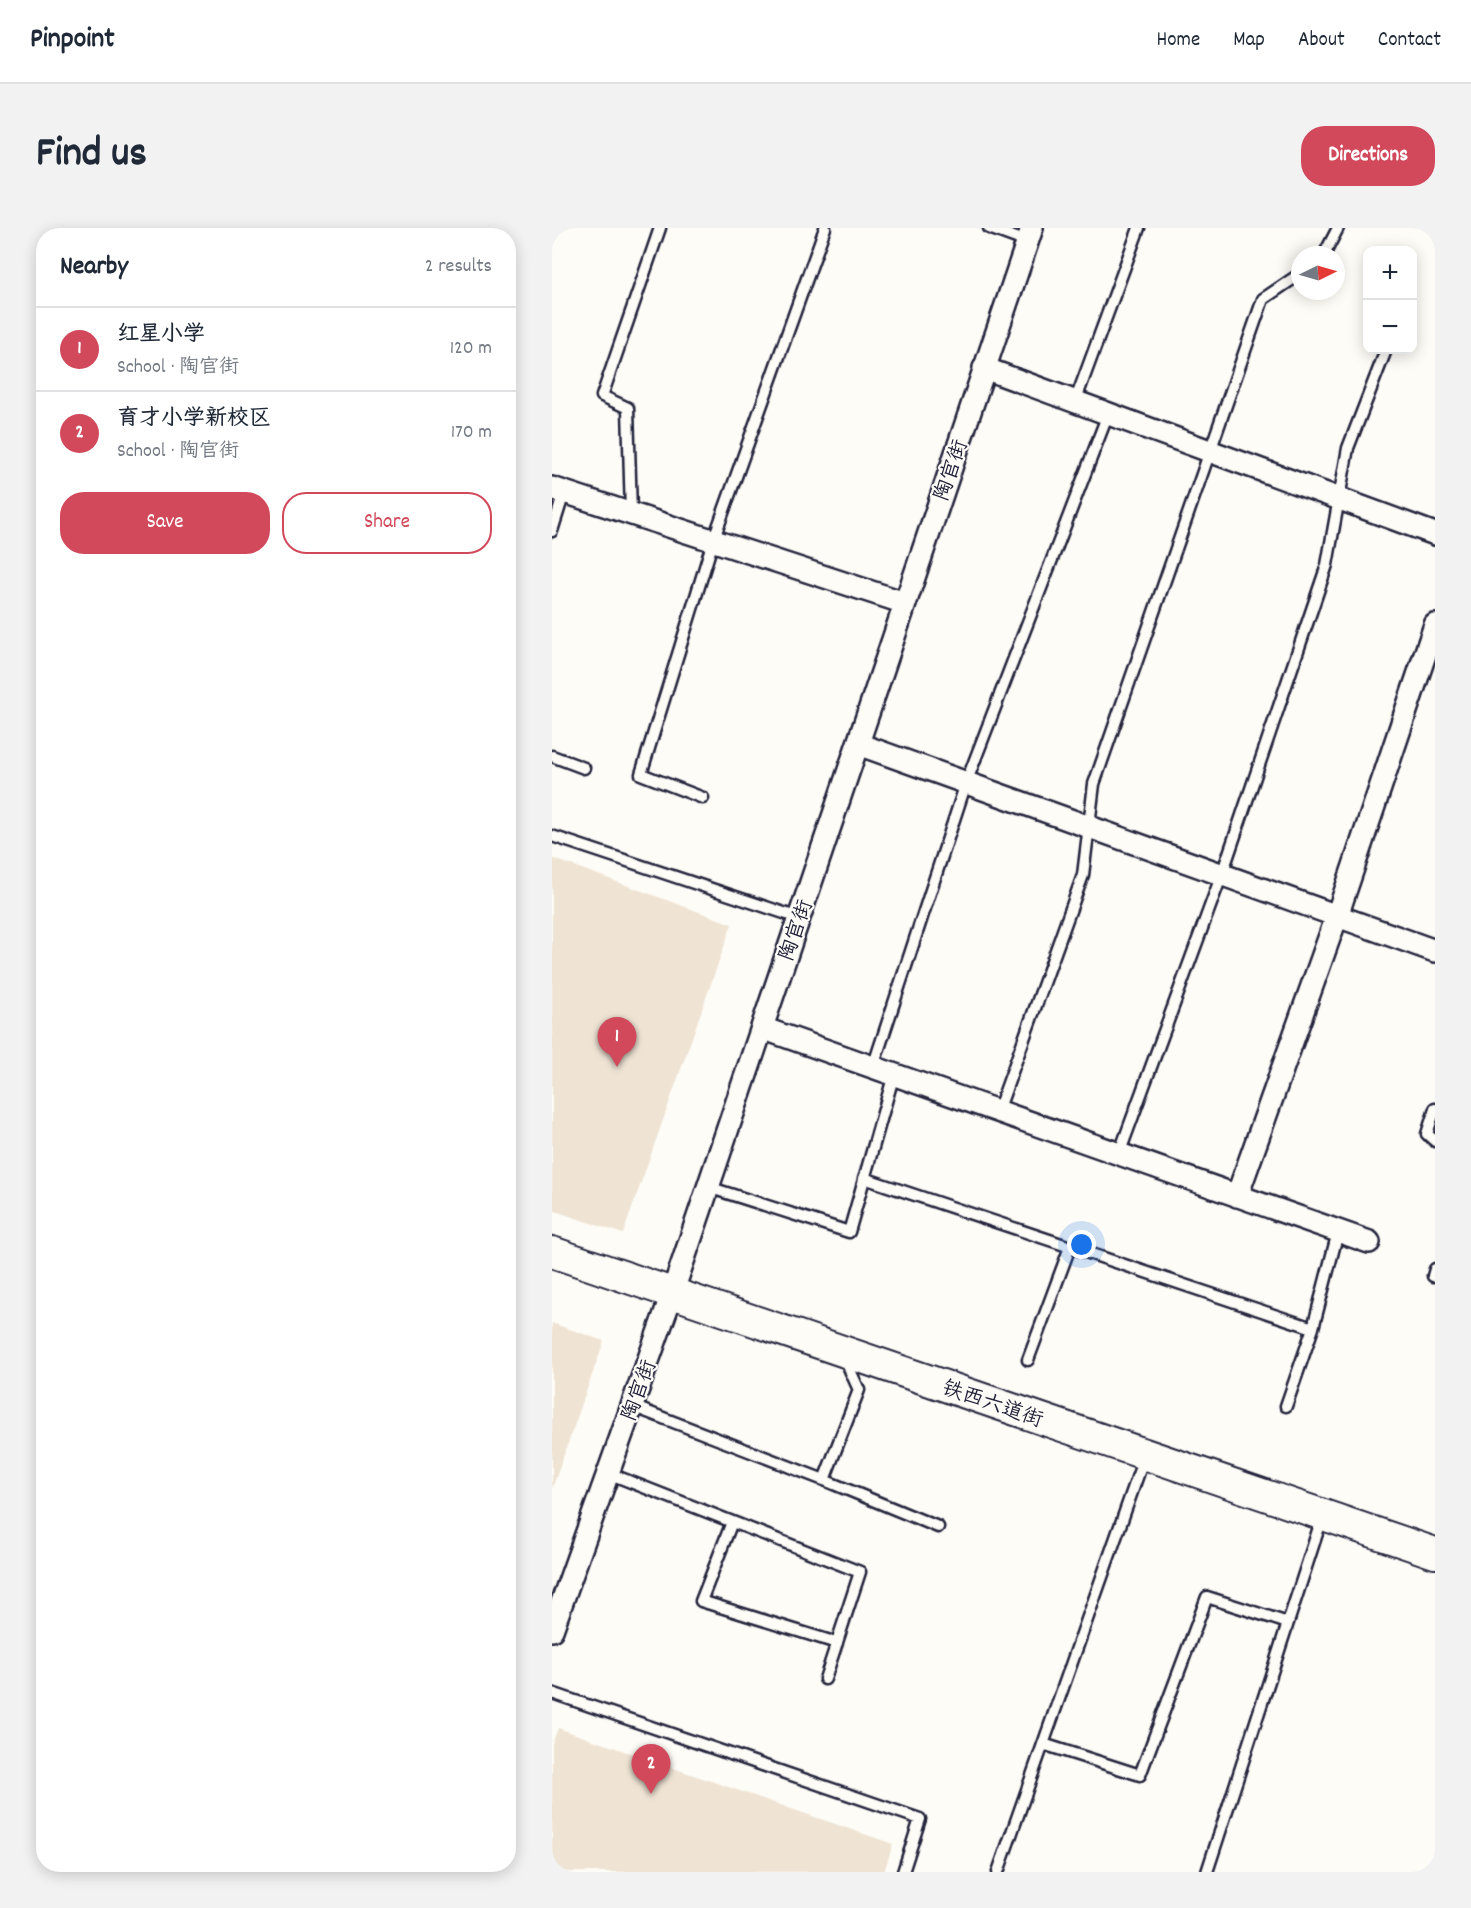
<!DOCTYPE html>
<html lang="en">
<head>
<meta charset="utf-8">
<style>
	body { margin:0; font-family:Dekko,"LXGW WenKai TC",sans-serif; background:#f2f2f3; color:#1f2937 }
	.controls { position:absolute; right:18px; top:18px; display:grid; overflow:hidden; border-radius:12px; box-shadow:0 3px 15px #0003 }
	.controls button { width:54px; height:54px; display:grid; place-items:center; padding:0; border:0; border-bottom:2px solid #e0e1e3; background:#fff; color:#1f2937; font:30px sans-serif }
	.compass { position:absolute; left:739px; top:18px; width:54px; height:54px; border-radius:50%; background:#fff; box-shadow:0 3px 15px #0003; rotate:85deg }
	.you { position:absolute; left:530px; top:1017px; width:21px; height:21px; margin:-15px; border:4px solid #fff; border-radius:50%; background:#1a73e8; box-shadow:0 0 0 9px #1a73e833 }
	.badge { display:grid; place-items:center; width:39px; height:39px; border-radius:50%; background:#d1495b; color:#fff; font-size:20px; font-weight:700 }
	.pin { position:absolute; translate:-50% -50px; filter:drop-shadow(0 2px 3px #0008) }
	.pin::after { content:''; position:absolute; top:32px; width:21px; height:18px; background:inherit; clip-path:polygon(0 0,100% 0,50% 100%) }
	.list { margin:0; padding:0; list-style:none }
	h2 { display:flex; justify-content:space-between; align-items:center; height:78px; margin:0; padding:0 24px; font-size:26px }
	h2 small { font-size:20px; font-weight:400; color:#747a83 }
	.list li { display:grid; grid-template-columns:39px 1fr auto; gap:18px; align-items:center; box-sizing:border-box; height:84px; padding:0 24px; border-top:2px solid #e0e1e3 }
	.list b { display:block; font-size:22px; white-space:nowrap }
	.list p { margin:0; font-size:20px; white-space:nowrap; color:#747a83 }
	.list em { font-size:20px; font-style:normal; color:#747a83 }
	.actions { display:flex; gap:12px; padding:18px 24px }
	.actions a { flex:1; padding:14px 0; border:2px solid #d1495b; border-radius:24px; text-align:center; font-size:21px; color:#d1495b }
	.actions .main { background:#d1495b; color:#fff }
	.map { position:relative; flex:none; width:883px; height:1644px; overflow:hidden; border-radius:24px }
	header { display:flex; align-items:center; gap:36px; box-sizing:border-box; height:84px; padding:0 30px; background:#fff; border-bottom:2px solid #e0e1e3 }
	header strong { font-size:28px }
	nav { display:flex; gap:33px; margin-inline-start:auto; font-size:21px }
	.intro { display:flex; align-items:center; justify-content:space-between; box-sizing:border-box; height:144px; padding:0 36px }
	h1 { margin:0; font-size:42px }
	.button { padding:15px 27px; border-radius:24px; background:#d1495b; color:#fff; font-size:21px; font-weight:700 }
	main { display:flex; gap:36px; padding:0 36px }
	aside { flex:1; background:#fff; border-radius:24px; box-shadow:0 3px 15px #0003 }
	.map>svg:first-child { display:block }
	.built { fill:#efe4d4 }
	.lines { fill:none; stroke-linecap:round; stroke-linejoin:round }
	.service-casing { stroke:#22223b; stroke-width:15 }
	.minor-casing { stroke:#22223b; stroke-width:26 }
	.secondary-casing { stroke:#22223b; stroke-width:34 }
	.service { stroke:#fdfcf7; stroke-width:10 }
	.minor { stroke:#fdfcf7; stroke-width:21 }
	.secondary { stroke:#fdfcf7; stroke-width:30 }
	.labels { text-anchor:middle; stroke-width:4.5; stroke-linejoin:round; paint-order:stroke }
	.street-label { font-size:21px; fill:#22223b; stroke:#fdfcf7 }
</style>
</head>
<body>
<header>
<strong>Pinpoint</strong>
<nav><a>Home</a><a>Map</a><a>About</a><a>Contact</a></nav>
</header>
<div class="intro"><h1>Find us</h1><a class="button">Directions</a></div>
<main>
<aside>
<h2>Nearby<small>2 results</small></h2>
<ul class="list">
<li><span class="badge">1</span><div><b>红星小学</b><p>School · 陶官街</p></div><em>120 m</em></li>
<li><span class="badge">2</span><div><b>育才小学新校区</b><p>School · 陶官街</p></div><em>170 m</em></li>
</ul>
<div class="actions"><a class="main">Save</a><a>Share</a></div>
</aside>
<div class="map">
<svg width="883" height="1644" viewBox="0 0 883 1644">
	<rect width="100%" height="100%" fill="#fdfcf7"/>
	<filter id="ink" filterUnits="userSpaceOnUse"><feTurbulence type="fractalNoise" baseFrequency=".0167" numOctaves="2"/><feDisplacementMap in="SourceGraphic" scale="12" xChannelSelector="R" yChannelSelector="G"/><feConvolveMatrix kernelMatrix="1 2 1 2 8 2 1 2 1" color-interpolation-filters="sRGB"/></filter>
	<g filter="url(#ink)">
		<path class="built" d="M0 630 180 696 71 1006 0 982Z
			M0 1095 52 1113 0 1261Z
			M6 1500 341 1616 332 1644H0V1516Z"/>
		<g class="lines">
			<defs>
				<path id="service" d="M437 0 475 14
					M772 27 786 0
					M523 174 587 0
					M79 286 76 180 50 168 108 0
					M0 303 12 265
					M0 528 32 540
					M151 570 89 546 161 313 273 0
					M0 608 247 690
					M321 839 414 555 556 186
					M883 881 875 906 883 913
					M446 883 531 647 542 556 711 71 748 46
					M567 926 670 646 775 337 796 220 834 122
					M312 950 761 1100
					M156 959 297 1004 342 846
					M881 1048 883 1041
					M476 1132 518 1019
					M80 1178 272 1252 386 1299
					M734 1178 761 1100 786 1004
					M56 1245 308 1344 273 1451
					M272 1252 307 1162 292 1129
					M180 1294 149 1373 285 1415
					M0 1465 368 1591 351 1644
					M491 1516 588 1547 655 1369 736 1395
					M446 1644 593 1227
					M655 1644 771 1287"/>
				<path id="minor" d="M432 140 883 306
					M0 260 353 375
					M306 516 883 723
					M210 800 817 1014
					M685 968 785 688 883 397
					M0 1402 120 1066 480 0"/>
				<path id="secondary" d="M0 1024 883 1325"/>
			</defs>
			<use href="#service" class="service-casing"/>
			<use href="#minor" class="minor-casing"/>
			<use href="#secondary" class="secondary-casing"/>
			<use href="#service" class="service"/>
			<use href="#minor" class="minor"/>
			<use href="#secondary" class="secondary"/>
		</g>
	</g>
	<g class="labels">
		<g class="street-label">
			<text transform="translate(398 242) rotate(-71)" y="7">陶官街</text>
			<text transform="translate(243 702) rotate(-71)" y="7">陶官街</text>
			<text transform="translate(86 1162) rotate(-70)" y="7">陶官街</text>
			<text transform="translate(441 1175) rotate(19)" y="7">铁西六道街</text>
		</g>
	</g>
</svg>
<div class="controls">
<button>+</button>
<button>−</button>
</div>
<svg class="compass" viewBox="-18 -18 36 36"><path d="M0-13l5 13h-10z" fill="#e53935"/><path d="M0 13l5-13h-10z" fill="#747a83"/></svg>
<div class="you"></div>
<div class="pin badge" style="left:65px;top:839px">1</div>
<div class="pin badge" style="left:99px;top:1566px">2</div>
</div>
</main>
</body>
</html>
